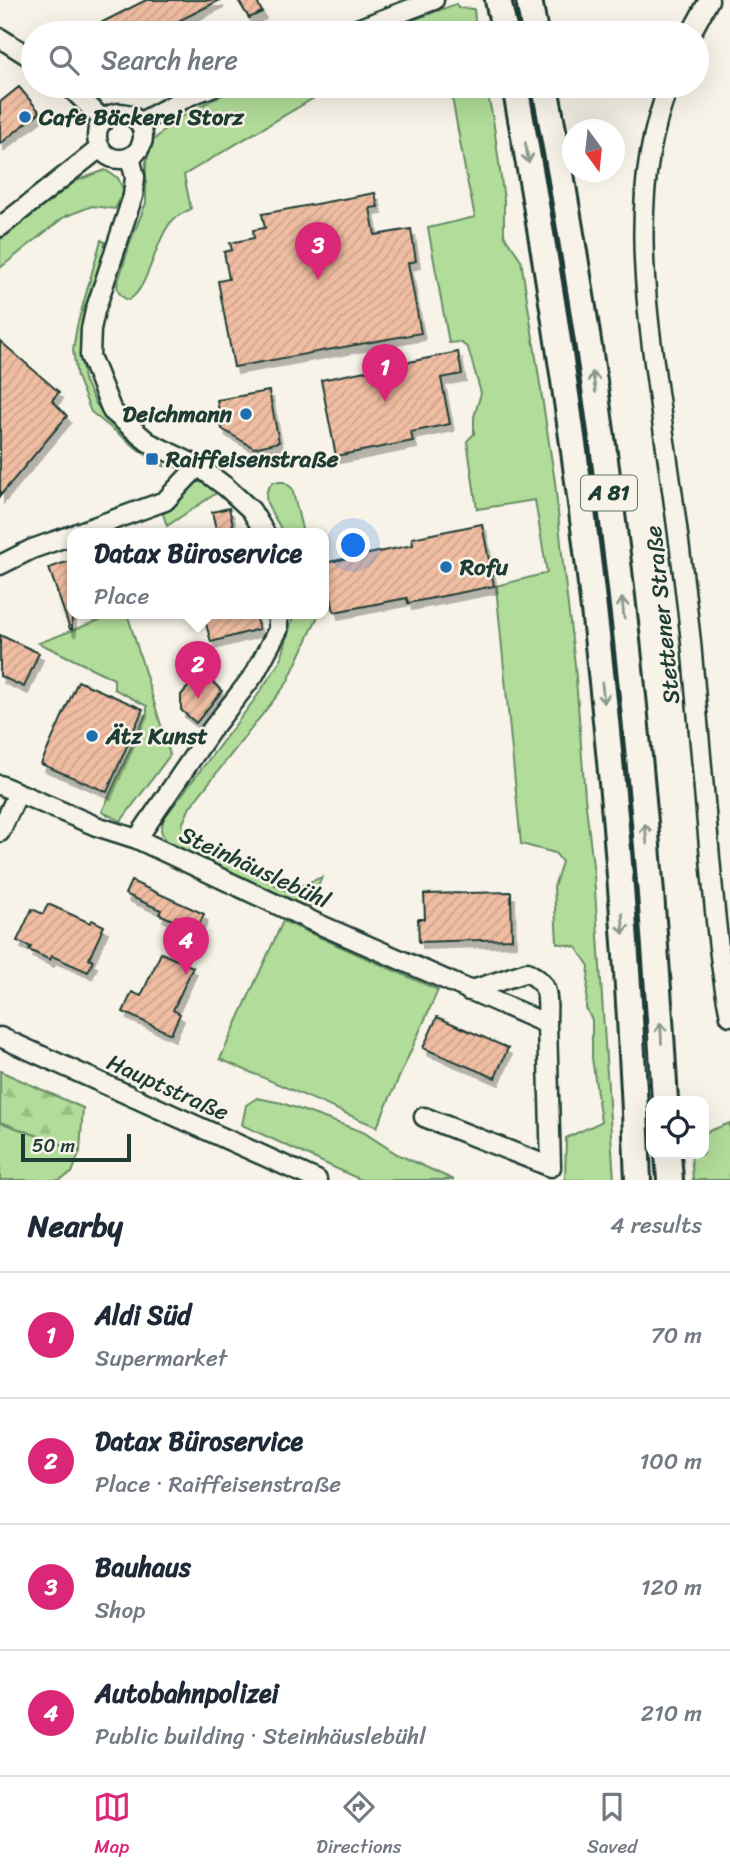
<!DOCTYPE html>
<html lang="en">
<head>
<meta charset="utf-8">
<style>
	body { margin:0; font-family:Sriracha,sans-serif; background:#f6f6f7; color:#1f2937 }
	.controls { position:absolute; right:21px; bottom:21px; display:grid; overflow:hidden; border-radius:14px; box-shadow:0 7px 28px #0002 }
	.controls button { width:63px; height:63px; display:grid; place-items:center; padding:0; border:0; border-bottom:2px solid #e0e1e3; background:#fff; color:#1f2937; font:35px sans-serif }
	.compass { position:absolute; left:562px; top:119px; width:63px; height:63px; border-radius:50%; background:#fff; box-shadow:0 7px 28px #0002; rotate:165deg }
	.scale { position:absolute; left:21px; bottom:18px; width:110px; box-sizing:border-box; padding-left:7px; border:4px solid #1f3d34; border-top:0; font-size:19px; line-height:24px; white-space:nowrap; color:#1f3d34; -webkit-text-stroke:5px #f7f3e8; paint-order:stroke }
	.you { position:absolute; left:354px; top:546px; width:24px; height:24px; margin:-18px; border:5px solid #fff; border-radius:50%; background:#1a73e8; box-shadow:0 0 0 10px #1a73e833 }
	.badge { display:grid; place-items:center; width:46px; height:46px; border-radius:50%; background:#db2777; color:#fff; font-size:23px; font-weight:700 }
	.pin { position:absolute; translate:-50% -58px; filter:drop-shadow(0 2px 4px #0008) }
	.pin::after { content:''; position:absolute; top:37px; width:24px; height:21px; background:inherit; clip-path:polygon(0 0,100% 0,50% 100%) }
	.popup { position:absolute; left:67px; top:528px; width:262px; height:91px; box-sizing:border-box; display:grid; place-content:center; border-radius:14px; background:#fff; filter:drop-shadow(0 2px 5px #0005); font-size:23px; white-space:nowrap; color:#747a83 }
	.popup b { font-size:26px; color:#1f2937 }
	.popup::after { content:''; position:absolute; left:50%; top:100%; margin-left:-14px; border:14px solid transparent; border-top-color:#fff }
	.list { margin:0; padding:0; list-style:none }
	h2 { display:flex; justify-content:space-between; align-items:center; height:91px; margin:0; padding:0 28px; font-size:30px }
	h2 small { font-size:23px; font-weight:400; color:#747a83 }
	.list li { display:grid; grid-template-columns:46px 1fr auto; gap:21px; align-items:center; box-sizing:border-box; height:126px; padding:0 28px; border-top:2px solid #e0e1e3 }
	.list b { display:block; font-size:26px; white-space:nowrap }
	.list p { margin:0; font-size:23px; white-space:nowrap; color:#747a83 }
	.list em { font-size:23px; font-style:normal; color:#747a83 }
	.icon { flex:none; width:38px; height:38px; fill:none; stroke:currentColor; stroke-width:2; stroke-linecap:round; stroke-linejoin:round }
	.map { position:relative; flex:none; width:730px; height:1180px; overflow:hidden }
	.search { position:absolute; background:#fff; box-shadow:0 7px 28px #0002; left:21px; right:21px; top:21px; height:77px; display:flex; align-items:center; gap:18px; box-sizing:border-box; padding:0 24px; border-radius:38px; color:#747a83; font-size:26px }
	.sheet { height:595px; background:#fff }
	nav { display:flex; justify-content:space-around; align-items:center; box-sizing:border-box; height:98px; border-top:2px solid #e0e1e3; background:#fff; font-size:19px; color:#747a83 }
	nav a { display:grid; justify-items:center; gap:4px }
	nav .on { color:#db2777 }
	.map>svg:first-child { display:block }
	.green { fill:#b1dc99; stroke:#688c66; stroke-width:2 }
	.forest { fill:url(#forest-firs); stroke:#688c66; stroke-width:2 }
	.building { fill:url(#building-hatch); stroke:#1f3d34; stroke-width:2; filter:url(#shadow) }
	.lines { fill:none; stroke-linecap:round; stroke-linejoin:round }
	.minor-casing { stroke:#1f3d34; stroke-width:23 }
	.highway-casing { stroke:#1f3d34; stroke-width:30 }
	.minor { stroke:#f7f3e8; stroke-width:18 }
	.highway { stroke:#f7f3e8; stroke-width:24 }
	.oneway { stroke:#8b988e }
	.poi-dot { fill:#1f6fb2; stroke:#f7f3e8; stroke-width:2.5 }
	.labels { text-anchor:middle; stroke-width:5; stroke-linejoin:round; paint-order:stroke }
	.shield { fill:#f7f3e8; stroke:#60746a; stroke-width:2 }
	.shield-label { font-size:21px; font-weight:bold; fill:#1f3d34 }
	.poi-label { font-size:23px; font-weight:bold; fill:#1f3d34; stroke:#f7f3e8; text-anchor:start }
	.street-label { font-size:23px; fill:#1f3d34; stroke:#f7f3e8 }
</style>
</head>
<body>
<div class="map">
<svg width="730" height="1180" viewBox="0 0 730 1180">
	<defs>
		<pattern id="forest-firs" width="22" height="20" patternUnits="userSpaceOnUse" patternTransform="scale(1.75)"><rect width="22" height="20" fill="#b1dc99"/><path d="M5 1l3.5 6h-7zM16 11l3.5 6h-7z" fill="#98be84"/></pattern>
		<pattern id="building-hatch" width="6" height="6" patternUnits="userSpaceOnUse" patternTransform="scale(1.75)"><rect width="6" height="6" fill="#f0bda2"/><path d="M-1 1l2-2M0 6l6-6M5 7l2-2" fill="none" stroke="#cda38c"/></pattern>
		<filter id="shadow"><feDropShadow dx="4" dy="7" stdDeviation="0" flood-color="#0004"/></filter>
	</defs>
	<rect width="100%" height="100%" fill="#f7f3e8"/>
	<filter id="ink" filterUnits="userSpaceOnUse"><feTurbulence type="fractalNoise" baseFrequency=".0143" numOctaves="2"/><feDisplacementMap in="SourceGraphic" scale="14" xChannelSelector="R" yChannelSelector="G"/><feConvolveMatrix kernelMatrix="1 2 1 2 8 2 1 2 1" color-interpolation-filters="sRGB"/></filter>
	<g filter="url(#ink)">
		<path class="green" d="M456 4 458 8 474 9 476 33H378Z
			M240 86H334L184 175 191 209C185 212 176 216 172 221 155 239 148 292 128 300 121 297 117 293 117 285L131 240 146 203V162L154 140 170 124 196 108Z
			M450 86H486L493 119 504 200V235L521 260 555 482 563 564 575 665 585 797 594 875 614 1180H565L566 1138 601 1122 592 1058V1020L586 1008 589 966 576 947 557 943 554 887 562 862 555 853 521 844 496 586 547 573 535 500 477 509 467 441 474 434V417L481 393 468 348 460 342 449 343 428 228 475 217 466 175Z
			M105 170 118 178 124 191 115 209 92 206 64 217 0 268V240L76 181Z
			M101 240 105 242V248L80 345 84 380 96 404 109 421 156 453 165 467 140 451 91 412 77 377 73 350 77 326Z
			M198 482 207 483 218 492 167 526 163 514 173 508 190 485Z
			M273 482H284L292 488 303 533H283C275 514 256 499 273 482Z
			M118 613H127L170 755 121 821 102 812 147 712V706L114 689V679L39 643Z
			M294 613 319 614 287 683 190 807 182 825 195 843 287 891 322 877 309 907 166 844 161 830 164 818 255 699 281 660Z
			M283 921 438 990 377 1127 220 1059Z
			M257 1098 282 1103 363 1132 397 1154 454 1180H361L242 1125 246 1105Z
			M0 1122 80 1151 72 1173 59 1180H0Z
			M730 1123V1180H693L691 1154H704V1133Z"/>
		<path class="forest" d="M0 1071 83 1108 80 1151 0 1122Z"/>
		<path class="building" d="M146 0H220L155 33H81Z
			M238 0H256L262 12 249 18Z
			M19 87 40 112 0 144V102Z
			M375 193 378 207 370 208 375 235 411 229 416 261 408 263 421 333 234 367 218 281 229 279 224 252 232 250 230 243 254 238 253 230 265 228 262 214Z
			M0 341 59 392 52 400 67 416 0 496Z
			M458 352 462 374 441 378 450 424 411 432 413 441 336 456 321 380Z
			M269 391 279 442 254 448 222 429 217 400Z
			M229 508 234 529 217 533 212 512Z
			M482 524 494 586 408 603 407 598 334 612 324 563 413 545 412 538Z
			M72 560V629H70L49 568Z
			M203 613H254L259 629 211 642Z
			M0 635 39 653 24 687 0 676Z
			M206 678 211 680 222 691 196 723 181 710V695L195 679Z
			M78 681 143 709 107 792 41 764Z
			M131 881 204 914 198 927 176 917 175 921 159 914 161 910 125 894Z
			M511 892 512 939 419 942 418 919H425L424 894Z
			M48 904 90 923 92 920 104 926 89 959 93 961 88 972 52 956 50 960 29 950 31 947 17 941 32 909 43 914Z
			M161 953 193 967 173 1010 180 1014 171 1034 123 1012 132 992 141 996Z
			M437 1017 508 1048 495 1078 423 1048Z"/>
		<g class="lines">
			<defs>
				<path id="minor" d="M347 33 434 0
					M691 33 709 0
					M0 38 33 59
					M69 86 104 121
					M669 86C626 193 647 310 662 421 673 494 683 568 691 642 698 714 704 786 710 858 715 911 719 964 730 1016
					M97 136a23 23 0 1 1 46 0a23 23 0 1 1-46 0Z
					M139 123 191 95 214 86
					M130 157 135 177 133 196 95 311 91 329 90 356 112 411 148 442 198 466 226 487 251 510 265 533
					M0 227 100 148
					M77 533 165 501 198 466
					M0 565 32 549 72 535
					M0 785 96 826 137 839 314 922 547 1024C547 998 552 985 527 972L469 991
					M0 832 18 793
					M137 839 212 729 254 675 278 630V613
					M0 1037 317 1180
					M424 1117 551 1167 547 1024"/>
				<path id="highway" d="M498 0 505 33
					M529 0 535 33
					M515 86C582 446 624 814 638 1180
					M545 86C608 421 646 761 665 1101
					M668 1154 670 1180"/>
			</defs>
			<use href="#minor" class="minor-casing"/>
			<use href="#highway" class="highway-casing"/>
			<use href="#minor" class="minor"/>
			<use href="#highway" class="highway"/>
		</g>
		<defs><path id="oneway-shaft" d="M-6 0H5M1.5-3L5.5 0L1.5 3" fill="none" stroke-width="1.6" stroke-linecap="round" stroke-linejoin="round" transform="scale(1.75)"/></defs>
		<g class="oneway">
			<use href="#oneway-shaft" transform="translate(527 153) rotate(81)"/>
			<use href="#oneway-shaft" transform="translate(594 382) rotate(-99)"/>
			<use href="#oneway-shaft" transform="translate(623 608) rotate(-96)"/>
			<use href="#oneway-shaft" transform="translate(603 693) rotate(84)"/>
			<use href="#oneway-shaft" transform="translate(646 834) rotate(-95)"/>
			<use href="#oneway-shaft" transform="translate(623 924) rotate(86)"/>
			<use href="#oneway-shaft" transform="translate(661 1033) rotate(-93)"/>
		</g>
	</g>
	<g class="poi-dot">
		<circle cx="25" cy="117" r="7"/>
		<circle cx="246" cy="414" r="7"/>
		<rect x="145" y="452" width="14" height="14" rx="3.5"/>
		<circle cx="446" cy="567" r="7"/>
		<circle cx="92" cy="736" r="7"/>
	</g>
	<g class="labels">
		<rect class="shield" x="581" y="475.5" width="56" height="35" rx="5"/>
		<g class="shield-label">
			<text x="609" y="500">A 81</text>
		</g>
		<g class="poi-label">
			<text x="39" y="125">Cafe Bäckerei Storz</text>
			<text x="232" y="422" text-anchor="end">Deichmann</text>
			<text x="166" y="467">Raiffeisenstraße</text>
			<text x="460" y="575">Rofu</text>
			<text x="106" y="744">Ätz Kunst</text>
		</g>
		<g class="street-label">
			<text transform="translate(662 615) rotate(-96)" y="8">Stettener Straße</text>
			<text transform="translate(255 867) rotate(25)" y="8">Steinhäuslebühl</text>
			<text transform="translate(168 1087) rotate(24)" y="8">Hauptstraße</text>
		</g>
	</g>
</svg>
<div class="controls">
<button><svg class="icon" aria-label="locate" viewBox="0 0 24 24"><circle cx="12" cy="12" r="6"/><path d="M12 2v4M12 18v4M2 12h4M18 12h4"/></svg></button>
</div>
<svg class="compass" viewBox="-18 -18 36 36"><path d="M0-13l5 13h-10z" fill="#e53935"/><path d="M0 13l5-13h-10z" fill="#747a83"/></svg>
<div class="scale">50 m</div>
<div class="you"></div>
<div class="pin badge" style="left:385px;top:402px">1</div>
<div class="pin badge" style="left:198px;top:699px">2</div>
<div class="popup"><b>Datax Büroservice</b>Place</div>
<div class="pin badge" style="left:318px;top:280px">3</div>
<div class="pin badge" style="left:186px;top:975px">4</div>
<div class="search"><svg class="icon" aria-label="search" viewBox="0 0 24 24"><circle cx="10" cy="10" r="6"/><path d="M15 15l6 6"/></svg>Search here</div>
</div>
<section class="sheet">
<h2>Nearby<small>4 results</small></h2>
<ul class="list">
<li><span class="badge">1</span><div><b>Aldi Süd</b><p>Supermarket</p></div><em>70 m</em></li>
<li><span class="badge">2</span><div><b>Datax Büroservice</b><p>Place · Raiffeisenstraße</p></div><em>100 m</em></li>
<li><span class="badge">3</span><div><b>Bauhaus</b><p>Shop</p></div><em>120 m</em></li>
<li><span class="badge">4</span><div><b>Autobahnpolizei</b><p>Public building · Steinhäuslebühl</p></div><em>210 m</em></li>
</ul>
</section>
<nav>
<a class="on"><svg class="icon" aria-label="map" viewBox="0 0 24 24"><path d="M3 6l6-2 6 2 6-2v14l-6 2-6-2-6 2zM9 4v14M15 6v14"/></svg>Map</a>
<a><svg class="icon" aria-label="directions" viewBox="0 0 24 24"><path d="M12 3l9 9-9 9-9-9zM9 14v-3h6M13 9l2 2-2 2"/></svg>Directions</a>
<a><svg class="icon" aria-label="saved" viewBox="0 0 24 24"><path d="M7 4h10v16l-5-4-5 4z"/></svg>Saved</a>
</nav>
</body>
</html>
